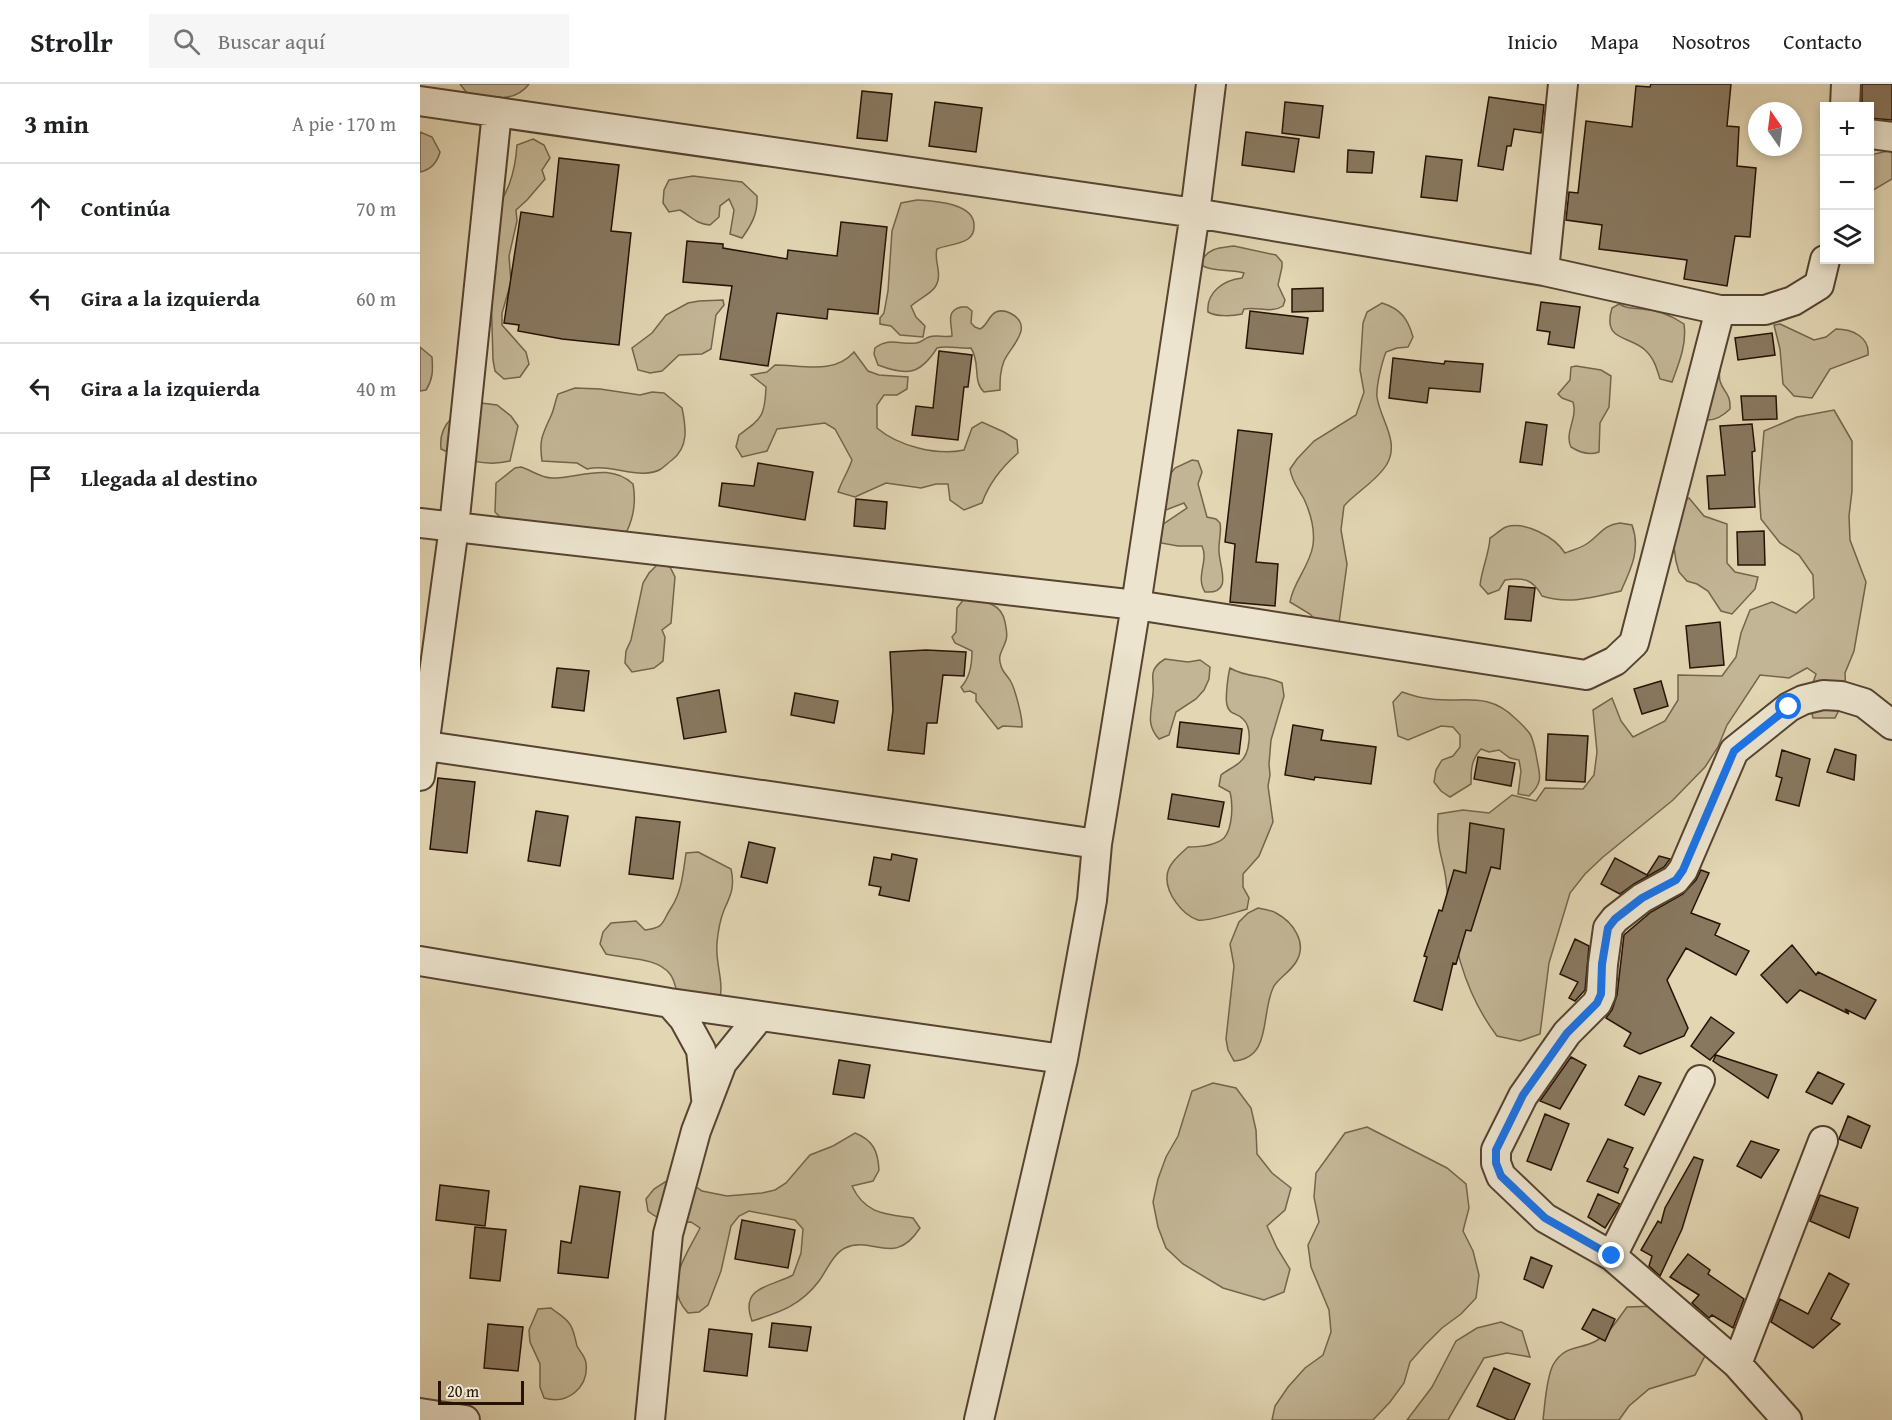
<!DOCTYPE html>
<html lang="es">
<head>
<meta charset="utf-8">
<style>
	body { margin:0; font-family:"Gentium Book Plus",serif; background:#f6f6f6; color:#202124 }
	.controls { position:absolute; right:18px; top:18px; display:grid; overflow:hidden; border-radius:0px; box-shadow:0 3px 9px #0003 }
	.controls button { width:54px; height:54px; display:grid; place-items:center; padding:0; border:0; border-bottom:2px solid #e0e0e0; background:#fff; color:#202124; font:30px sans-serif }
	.compass { position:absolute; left:1328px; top:18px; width:54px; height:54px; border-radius:50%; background:#fff; box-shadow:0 3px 9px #0003; rotate:346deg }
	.scale { position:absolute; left:18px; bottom:15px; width:86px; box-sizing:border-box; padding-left:6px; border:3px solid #271204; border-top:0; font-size:16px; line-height:21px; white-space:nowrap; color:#271204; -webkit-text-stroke:4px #ece4ce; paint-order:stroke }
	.stop { position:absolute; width:18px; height:18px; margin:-14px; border:4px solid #1a73e8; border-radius:50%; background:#fff }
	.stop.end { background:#1a73e8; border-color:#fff; box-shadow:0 2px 6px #0008 }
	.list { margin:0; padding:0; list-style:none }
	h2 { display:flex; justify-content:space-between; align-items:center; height:78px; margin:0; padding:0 24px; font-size:26px }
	h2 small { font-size:20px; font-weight:400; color:#757577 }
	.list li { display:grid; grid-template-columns:39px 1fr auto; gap:18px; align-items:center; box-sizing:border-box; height:90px; padding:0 24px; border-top:2px solid #e0e0e0 }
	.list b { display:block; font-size:22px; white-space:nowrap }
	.list em { font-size:20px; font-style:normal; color:#757577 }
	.icon { flex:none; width:33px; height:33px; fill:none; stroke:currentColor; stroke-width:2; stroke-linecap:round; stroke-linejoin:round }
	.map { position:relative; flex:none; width:1472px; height:1336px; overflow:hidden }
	header { display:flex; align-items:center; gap:36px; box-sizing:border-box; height:84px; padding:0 30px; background:#fff; border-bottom:2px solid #e0e0e0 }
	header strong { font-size:28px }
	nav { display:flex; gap:33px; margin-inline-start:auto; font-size:21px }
	.search { width:420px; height:54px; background:#f6f6f6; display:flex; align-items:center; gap:15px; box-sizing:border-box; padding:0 21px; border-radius:0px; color:#757577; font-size:22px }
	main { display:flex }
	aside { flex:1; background:#fff }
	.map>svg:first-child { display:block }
	.green { fill:#c2b595; stroke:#74644c; stroke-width:1.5 }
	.building { fill:#88785f; stroke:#271204; stroke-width:1.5 }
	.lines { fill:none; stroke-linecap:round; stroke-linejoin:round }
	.street-casing { stroke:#564330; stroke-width:32 }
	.street { stroke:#ece4ce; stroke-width:28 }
	.route { stroke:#1a73e8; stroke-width:8 }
</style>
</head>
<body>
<header>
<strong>Strollr</strong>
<div class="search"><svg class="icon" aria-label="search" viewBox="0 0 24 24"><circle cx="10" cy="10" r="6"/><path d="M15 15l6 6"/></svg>Buscar aquí</div>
<nav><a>Inicio</a><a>Mapa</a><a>Nosotros</a><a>Contacto</a></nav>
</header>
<main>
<aside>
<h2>3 min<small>A pie · 170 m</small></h2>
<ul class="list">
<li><svg class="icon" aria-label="ahead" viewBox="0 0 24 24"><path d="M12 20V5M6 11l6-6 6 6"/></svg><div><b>Continúa</b></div><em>70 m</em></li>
<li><svg class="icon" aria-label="left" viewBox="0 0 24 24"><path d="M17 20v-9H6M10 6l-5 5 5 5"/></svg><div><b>Gira a la izquierda</b></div><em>60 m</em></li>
<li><svg class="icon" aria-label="left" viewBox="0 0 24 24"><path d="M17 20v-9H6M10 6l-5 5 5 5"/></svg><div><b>Gira a la izquierda</b></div><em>40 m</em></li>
<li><svg class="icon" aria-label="arrive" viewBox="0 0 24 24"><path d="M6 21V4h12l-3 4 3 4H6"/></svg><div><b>Llegada al destino</b></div></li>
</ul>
</aside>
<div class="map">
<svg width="1472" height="1336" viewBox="0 0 1472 1336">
	<rect width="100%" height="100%" fill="#e2d6b3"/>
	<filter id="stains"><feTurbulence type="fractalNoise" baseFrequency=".00333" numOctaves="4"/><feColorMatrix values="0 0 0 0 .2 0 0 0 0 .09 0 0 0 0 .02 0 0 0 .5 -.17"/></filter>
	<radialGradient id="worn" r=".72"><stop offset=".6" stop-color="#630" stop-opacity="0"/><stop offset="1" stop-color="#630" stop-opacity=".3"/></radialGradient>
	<path class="green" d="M40 0H109C94 20 69 14 47 9Z
		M0 48 12 53 20 68C17 79 10 86 0 88Z
		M113 55 124 61 130 74 122 86 125 95 107 116 96 126 97 137 89 172 91 198 82 229V241L106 268 109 280 100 293 84 295 75 287 73 276 69 136C87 111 95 92 97 61Z
		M1472 66V95L1450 108V71Z
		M273 92 322 98 337 112C338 129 332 140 322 154L310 150 314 126 309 115 300 122 299 133 290 141C276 140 272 133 260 126L249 128 243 119 244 106 249 96Z
		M497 116C514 117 556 119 554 143 554 148 552 152 548 155 539 161 526 161 517 165 515 172 517 177 518 185 522 208 504 210 491 222L496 233 505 242 503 253 480 251 471 242 460 240V234L464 229 468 207 472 147 481 119Z
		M814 162 856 171 862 178V183L858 201 865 216 863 222C851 230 837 222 824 225L822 230C813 232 796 233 788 228 786 208 804 196 822 194L824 189C812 185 793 188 783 182L782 176C790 163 801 164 814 162Z
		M303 216 304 221 296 231 291 265 282 270 259 271 242 287 230 289 218 286 212 264 232 249 246 231 268 219 279 217Z
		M962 219C981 225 988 235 993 253L988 263 977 264 966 268C962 278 956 302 957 313 960 335 980 357 967 380 957 397 936 408 924 422L921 446 927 480 919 539H898L890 530 870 518C873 498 890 482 893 461 895 446 890 428 884 415 878 404 872 398 870 385L877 375 894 357 936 331 944 308 940 286 943 239 947 228Z
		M1199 220C1208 225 1212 224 1222 225 1237 226 1251 231 1264 240 1267 260 1259 279 1252 298L1240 295C1237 285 1234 274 1225 266 1209 251 1182 258 1192 224Z
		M541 223H547L552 227 551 239 555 243 560 245C568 241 568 232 576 228 581 226 586 227 590 229 616 242 590 263 584 277 580 287 580 296 580 306L564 308C552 297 561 279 551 264 540 265 526 261 517 264 500 291 487 292 458 281L454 270 455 264C469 253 481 261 496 259 503 258 503 255 509 253 516 250 525 254 532 252 532 240 525 227 541 223Z
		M1360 240 1394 256 1406 253 1416 245C1432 245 1450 253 1448 271L1410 285 1392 314 1374 312 1363 300 1360 265 1354 241Z
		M0 263 12 273C13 287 13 295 6 306L0 307Z
		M434 268 448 287 459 291 488 293 487 305 477 311H464L457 321V344C478 362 517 372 544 366L552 344 562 338 584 348 597 356 598 369C582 383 569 399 562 419L544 426 530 416 528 400H516L501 404 466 399 435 413 418 408C422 396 428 388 432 376L415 345 405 339 357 345 347 367 322 373 316 363 319 351C341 335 345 333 346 303L331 291 347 288 355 281C382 281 414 291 434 268Z
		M1303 271C1301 279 1298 288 1300 297 1303 308 1311 309 1310 325 1303 332 1295 337 1285 336Z
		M1156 282 1181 286 1191 292 1189 323 1180 339 1179 368C1169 372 1159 368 1151 363 1144 349 1158 334 1153 318L1142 314 1138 310 1150 296 1151 283Z
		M155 304 180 305 220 311 232 308 244 309 262 324C266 343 269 363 252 376 248 379 245 382 241 385 221 397 190 379 167 385L157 379 122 377C119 357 122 351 130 334 134 327 135 317 138 310Z
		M61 319 77 321 91 332 98 342 90 377C65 383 44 376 21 365 18 339 38 325 61 319Z
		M1414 326 1432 357V407L1429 432 1430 456 1446 498 1434 567 1425 589 1426 612 1415 634H1393L1388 613 1396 590 1387 584 1369 594 1340 591 1307 641 1298 663 1285 683 1253 716 1183 773 1165 790 1150 809 1129 879 1120 950 1100 957 1077 952C1042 906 1032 854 1026 797 1025 782 1018 767 1018 752 1017 745 1018 737 1018 730L1043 726 1069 729 1092 711 1116 717 1125 704 1163 705 1174 691 1177 668 1173 626 1192 614 1201 637 1213 653 1245 637 1258 616V591L1302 592 1316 573 1321 549 1330 526 1352 518 1376 529 1394 514 1393 491 1379 471 1360 459 1341 435 1339 405 1344 347 1377 333Z
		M772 376 778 377 782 388 778 400 787 433 796 435 800 439C802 449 798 458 799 468 800 485 813 510 785 508 775 493 789 477 782 462H758L741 459 742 441 767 424 764 419 738 429 751 389 755 384Z
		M101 383C111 386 121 394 132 394 160 394 189 378 213 400 216 416 214 432 207 447L202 449 163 443 92 445 75 428 76 399 95 384Z
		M1269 414 1284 432 1307 440V479L1315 488 1338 493 1335 505 1312 530 1301 527 1288 507 1277 500 1267 497 1259 488 1256 477 1251 443 1259 421Z
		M1200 439 1212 441C1221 465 1211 485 1201 507 1174 513 1149 521 1122 512 1113 495 1103 493 1085 496L1079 506 1068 510 1060 501C1062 484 1069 470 1070 454 1075 451 1081 445 1086 443 1105 437 1135 453 1145 469 1153 466 1161 464 1168 459 1181 450 1183 441 1200 439Z
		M238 480 250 483 255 493 251 539 242 546 245 553 243 577 234 584 212 588 205 579 206 567 211 556 223 499 229 489Z
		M544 515C561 517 581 517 585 538 586 544 588 550 586 556 583 567 577 570 581 582 583 589 588 592 591 598 595 605 603 635 602 643L583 642 578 645 556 617V610L550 607 544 608 541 603C550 594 552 578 552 567L535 559 532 553 536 548 537 524Z
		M745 575 768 578 780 576 790 583 789 595 784 606 776 615 756 628 749 651 739 655C725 640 732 627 733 609 734 603 732 595 733 589 734 583 740 578 745 575Z
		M810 584C826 594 846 591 862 599L864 612 851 656 849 680 850 691 848 702 853 738 839 772 823 790V803L829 814 827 825C816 828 787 838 778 836 762 831 746 809 747 793 747 781 759 771 768 763 779 763 795 762 804 754 813 744 813 719 810 708L799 702 801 691C807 686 815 683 820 678 830 670 833 644 823 635 818 629 809 631 807 621 805 615 808 591 810 584Z
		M982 608C989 610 997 613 1004 614 1040 621 1066 605 1096 635 1111 649 1112 650 1116 670 1119 690 1125 697 1109 712L1098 710 1101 687 1099 676 1090 674 1079 666 1069 668 1061 665C1051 676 1051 686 1051 700L1030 713 1021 707 1014 698 1016 686 1022 676 1033 672 1040 663V651L1033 643 1021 642 988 656 978 652 973 618Z
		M278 768 311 785C315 802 311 811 304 826 300 836 298 848 297 859 295 881 305 897 299 920L258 913C256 906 255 896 250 890 237 873 206 875 186 870L180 860 183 848 191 839 216 837 225 846C246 843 241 839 251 824 262 807 263 789 266 769Z
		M838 824C844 825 851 826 856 829 873 838 888 859 876 878 870 888 860 893 854 902 840 928 853 974 814 977L808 966 806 955 814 882 810 860 819 838 828 829Z
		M793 999 816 1004 831 1024 836 1046 837 1070 852 1089 871 1104 865 1126 847 1142 857 1164 870 1185 864 1208 844 1216 803 1204 763 1180 746 1164 738 1143 733 1118 738 1095 746 1073 758 1052 772 1007Z
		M947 1043 1027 1084 1046 1100 1049 1124 1043 1147 1053 1167 1059 1191 1056 1214 1041 1230 1022 1244 1005 1261 990 1278 984 1299 970 1318 953 1336H852L855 1322 868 1303 885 1284 903 1271 911 1248 909 1226 891 1183 888 1161 899 1138 894 1113 896 1089 925 1049Z
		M435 1049C453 1056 458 1067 459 1086L453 1097 432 1102C445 1130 465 1130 493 1134L500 1144C474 1184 453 1151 425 1164 413 1170 407 1186 399 1197 381 1221 361 1228 332 1237 319 1202 351 1203 373 1191L381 1169 383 1145 375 1136 329 1127 319 1132 311 1142 301 1187 288 1221 279 1228 268 1229C242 1201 266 1172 280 1144L271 1138C254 1140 241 1138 228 1127L226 1115 234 1105 248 1096 272 1100 282 1107 307 1112 342 1109 355 1106 366 1099 390 1071 413 1062Z
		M1238 1222 1286 1270 1275 1291 1229 1305 1209 1322 1199 1336H1123C1125 1320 1126 1295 1133 1281 1145 1260 1160 1266 1176 1257 1190 1249 1198 1235 1207 1223Z
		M131 1224C137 1229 145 1233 149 1239 154 1245 155 1255 157 1262 160 1268 165 1272 166 1279 169 1304 147 1321 124 1314L120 1303V1280L110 1258 109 1246 118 1225Z
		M1081 1238 1102 1247 1110 1273 1087 1269 1064 1274 1028 1336H987L1012 1303 1036 1257 1057 1244Z"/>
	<path class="building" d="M1231 0H1311L1307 42 1319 43 1317 82 1336 84 1330 153 1315 152 1307 202 1264 195 1267 176 1179 165 1182 141 1146 136 1149 108 1158 109 1166 37 1212 43 1216 2 1230 3Z
		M1442 0H1472V36L1449 34V22H1442Z
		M442 7 472 10 467 57 437 54Z
		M1069 13 1124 21 1121 49 1094 45 1091 62H1087L1083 86 1058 82Z
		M515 18 562 24 556 68 509 62Z
		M865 18 903 22 899 54 862 49Z
		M826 48 879 55 874 88 822 81Z
		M928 66 954 68 952 89 927 88Z
		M1006 72 1042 76 1037 117 1001 113Z
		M139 74 199 81 191 147 211 149 199 261 142 255 98 247 99 241 84 239 101 128 133 133Z
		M421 138 467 143 458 230 408 225 407 235 357 229 348 282 300 275 312 202 263 198 267 157 303 160V164L367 175 368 166 417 172Z
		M903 204V227L872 228V205Z
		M1121 218 1160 223 1154 264 1128 260 1130 248 1117 246Z
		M830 227 888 234 883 270 826 264Z
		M1352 249 1355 271 1318 276 1315 254Z
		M519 267 552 271 548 303H544L538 356 492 351 496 322 513 324Z
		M973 274 1024 280 1025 277 1063 280 1060 308 1009 304 1007 319 969 314Z
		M1321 312H1356L1357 335 1323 336Z
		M1106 338 1127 341 1122 381 1100 378Z
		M1332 340 1335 367 1332 368 1335 423 1289 425 1287 392 1305 391 1300 342Z
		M818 346 852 350 836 478 858 480 855 522 810 518 815 460 805 458Z
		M338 379 393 388 385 436 299 422 302 399 334 402Z
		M436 415 467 418 465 445 434 442Z
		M1344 447 1345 481H1318L1317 448Z
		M1089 502 1115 504 1111 537 1085 535Z
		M1300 538 1304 581 1270 584 1266 542Z
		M506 566 546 568 544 592 523 591 517 639H507L504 670 468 666 473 626 470 568Z
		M137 584 169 587 164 627 132 623Z
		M1241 597 1248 622 1222 630 1214 605Z
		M299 606 306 648 264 655 257 614Z
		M375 609 418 617 414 639 371 631Z
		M760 638 822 645 819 670 757 663Z
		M873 641 903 646 901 656 956 663 951 700 895 693 894 696 865 691Z
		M1128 650 1168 652 1165 698 1126 696Z
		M1415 665 1436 671 1434 696 1407 688Z
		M1362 666 1390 675 1379 722 1356 716 1362 694 1356 692Z
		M1058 673 1095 679 1091 702 1054 695Z
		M18 694 55 698 47 769 10 765Z
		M752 710 804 718 799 743 748 735Z
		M116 727 148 732 140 782 108 777Z
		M216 733 260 738 253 795 209 790Z
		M1050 739 1084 745 1080 785 1071 783 1051 847 1046 846 1036 880 1033 879 1022 926 994 917 1007 873 1004 872 1019 826 1022 827 1034 786 1046 789Z
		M329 758 355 764 347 799 321 793Z
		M472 770 497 775 489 817 459 811 461 803 449 801 454 773 471 776Z
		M1239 772 1250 775 1244 783 1214 800 1200 810 1181 800 1195 774 1227 791Z
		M1281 786 1289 789 1271 829 1300 840 1295 851 1329 867 1316 891 1266 864 1247 896 1268 944 1264 952 1220 970 1204 962 1211 949 1186 934 1192 926 1197 911 1204 851 1231 828 1263 810 1276 796Z
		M1155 855 1169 862 1165 906 1155 917 1149 914 1158 898 1140 890Z
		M1372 861 1396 891 1398 888 1456 916 1445 935 1425 925 1429 930 1380 906 1367 919 1341 891Z
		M1291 933 1314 949 1290 976 1271 962Z
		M1296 971 1357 991 1348 1014 1293 977Z
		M1151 973 1166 981 1140 1025 1120 1017Z
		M419 976 450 981 444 1014 413 1010Z
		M1398 988 1424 1000 1412 1020 1386 1008Z
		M1219 992 1241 999 1224 1031 1205 1021Z
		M1125 1030 1149 1040 1131 1086 1107 1077Z
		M1428 1032 1450 1042 1441 1064 1419 1055Z
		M1188 1055 1213 1064 1204 1083 1208 1085 1198 1109 1167 1097Z
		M1331 1057 1359 1066 1341 1094 1317 1082Z
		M1274 1073 1283 1076 1262 1145 1240 1192 1229 1182 1232 1172 1221 1166 1238 1137 1241 1139 1245 1124Z
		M20 1101 69 1107 65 1142 16 1136Z
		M160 1102 200 1108 188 1194 138 1189 141 1157 151 1159Z
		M1178 1110 1200 1120 1185 1144 1168 1133Z
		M1400 1111 1438 1124 1429 1154 1390 1137Z
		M322 1136 375 1146 368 1184 315 1175Z
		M55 1143 86 1146 80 1197 50 1194Z
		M1268 1170 1290 1186 1288 1190 1324 1215 1313 1244 1292 1231 1289 1234 1272 1219 1279 1211 1250 1193Z
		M1111 1173 1132 1182 1123 1204 1104 1195Z
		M1409 1189 1429 1200 1411 1235 1420 1240 1393 1264 1351 1238 1360 1215 1388 1230Z
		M1173 1225 1195 1235 1185 1257 1162 1245Z
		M352 1239 391 1243 387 1267 349 1263Z
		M68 1240 103 1243 98 1287 64 1284Z
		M289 1245 332 1250 327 1292 284 1287Z
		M1074 1284 1110 1300 1094 1336H1089L1057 1322Z"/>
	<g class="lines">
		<defs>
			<path id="street" d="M0 17 775 129 1124 187 1300 226H1345L1373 217 1399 201 1405 176
				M1425 22 1426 0
				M1450 50 1472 53
				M1124 187 1143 0
				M0 439 716 521 1166 591 1195 577 1214 559 1300 226
				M0 661 677 760
				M0 692 34 443 77 28
				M0 877 250 919 643 975
				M250 919 264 935 281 966 286 1014
				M1192 1172 1280 996
				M1317 1280 1403 1057
				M0 1329 45 1336
				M230 1336 248 1150 276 1047 302 979 340 932
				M559 1336 643 975 672 816 677 760 716 521 775 129 791 0
				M1367 1336 1317 1280 1192 1172 1125 1134 1081 1092 1076 1079V1066L1103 1012 1147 949 1177 919 1181 910 1183 880 1188 844 1195 835 1222 814 1255 796 1263 786 1314 667 1369 623 1383 616 1403 611 1421 612 1444 619 1472 641"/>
		</defs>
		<use href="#street" class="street-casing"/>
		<use href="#street" class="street"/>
	</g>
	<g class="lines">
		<path class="route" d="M1192 1172 1125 1134 1081 1092 1076 1079V1066L1103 1011 1147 949 1177 919 1181 910 1182 880 1188 844 1195 835 1222 814 1256 796 1263 786 1314 667 1369 623"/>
	</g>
	<rect width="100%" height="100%" filter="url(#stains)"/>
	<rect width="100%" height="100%" fill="url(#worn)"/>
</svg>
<div class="controls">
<button>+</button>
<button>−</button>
<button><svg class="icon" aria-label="layers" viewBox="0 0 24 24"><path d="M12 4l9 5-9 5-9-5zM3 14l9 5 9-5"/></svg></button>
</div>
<svg class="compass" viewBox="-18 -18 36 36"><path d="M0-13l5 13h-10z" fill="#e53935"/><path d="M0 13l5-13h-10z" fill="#757577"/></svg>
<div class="scale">20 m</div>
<div class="stop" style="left:1369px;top:623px"></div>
<div class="stop end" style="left:1192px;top:1172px"></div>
</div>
</main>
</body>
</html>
